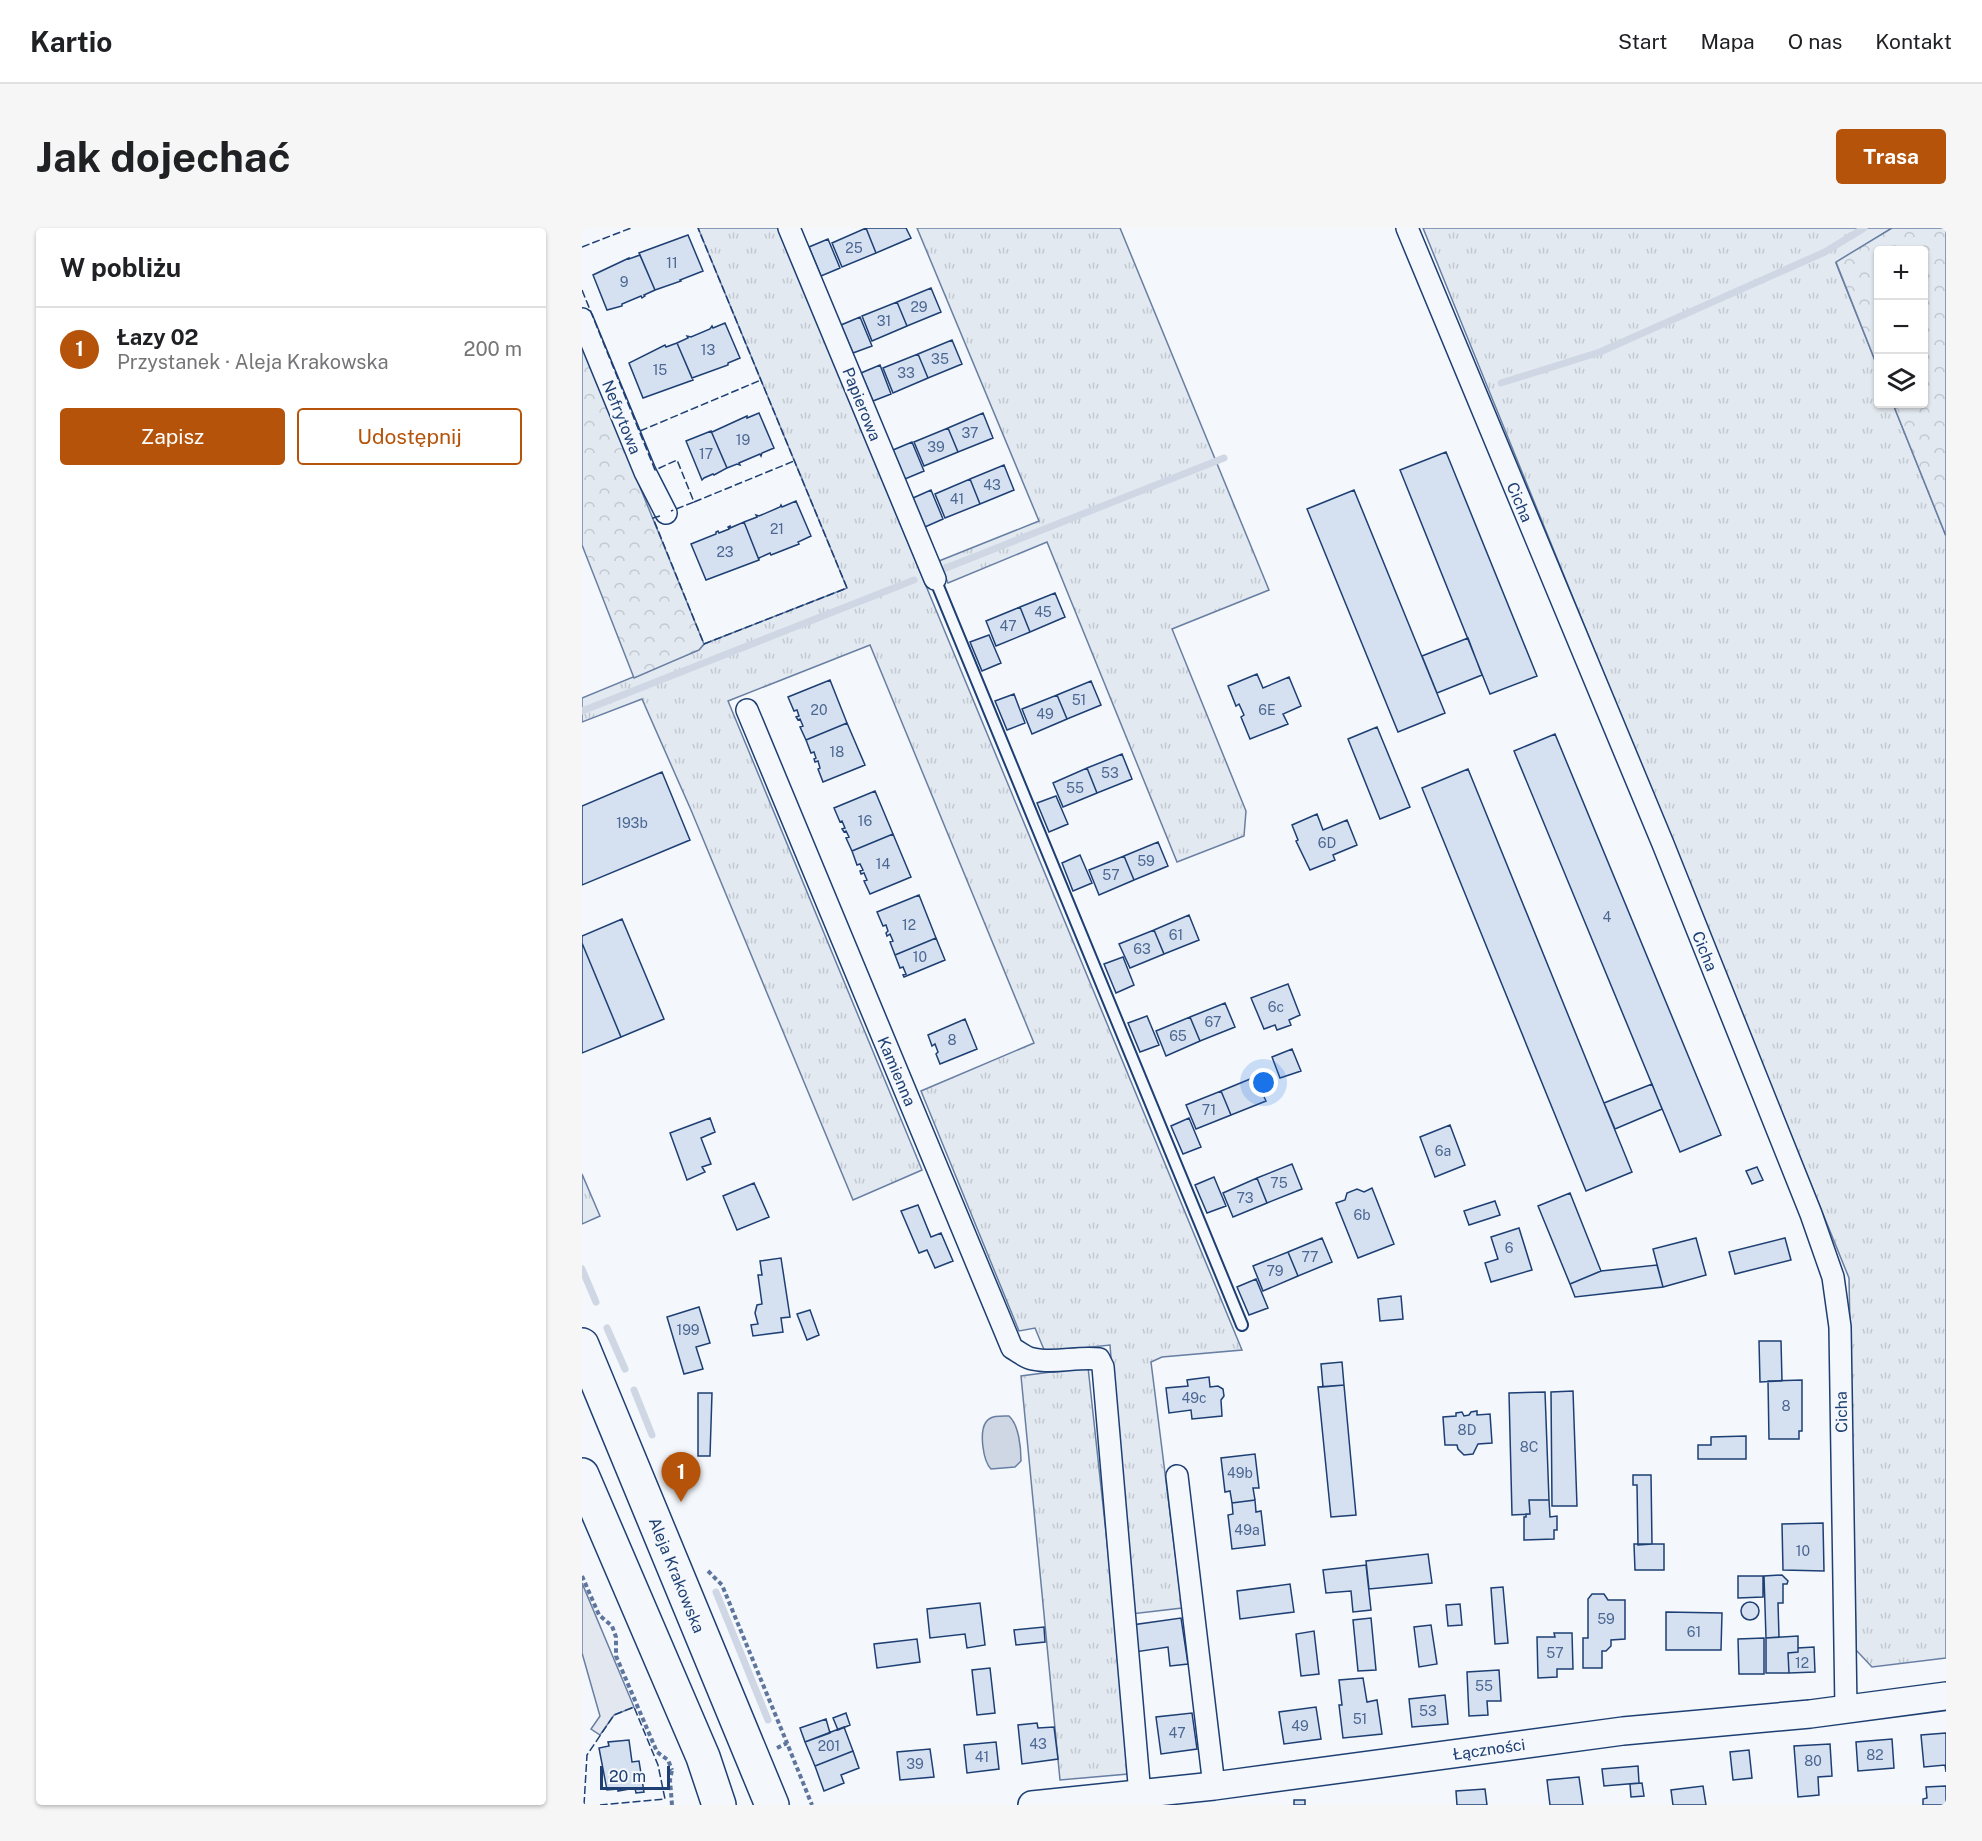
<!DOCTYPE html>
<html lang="pl">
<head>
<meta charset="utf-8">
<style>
	body { margin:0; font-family:"Public Sans",sans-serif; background:#f6f6f6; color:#202124 }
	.controls { position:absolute; right:18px; top:18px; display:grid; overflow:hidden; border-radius:6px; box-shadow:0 2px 4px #0004 }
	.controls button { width:54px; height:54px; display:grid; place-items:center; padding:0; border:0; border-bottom:2px solid #e0e0e0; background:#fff; color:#202124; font:30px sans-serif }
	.scale { position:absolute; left:18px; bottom:15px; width:70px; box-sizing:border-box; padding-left:6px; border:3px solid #1d3f73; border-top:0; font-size:16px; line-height:21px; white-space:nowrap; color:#1d3f73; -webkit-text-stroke:4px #f4f7fb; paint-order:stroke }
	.you { position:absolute; left:682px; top:855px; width:21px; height:21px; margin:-15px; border:4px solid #fff; border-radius:50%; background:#1a73e8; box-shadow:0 0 0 9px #1a73e833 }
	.badge { display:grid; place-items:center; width:39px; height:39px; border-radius:50%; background:#b45309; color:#fff; font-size:20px; font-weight:700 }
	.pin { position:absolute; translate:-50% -50px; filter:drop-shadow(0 2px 3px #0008) }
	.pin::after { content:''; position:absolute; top:32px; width:21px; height:18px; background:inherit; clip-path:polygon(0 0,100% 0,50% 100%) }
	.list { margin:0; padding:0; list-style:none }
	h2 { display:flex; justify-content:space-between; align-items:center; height:78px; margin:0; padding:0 24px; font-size:26px }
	h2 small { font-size:20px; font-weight:400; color:#757577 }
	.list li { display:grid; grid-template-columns:39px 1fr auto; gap:18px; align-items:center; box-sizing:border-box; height:84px; padding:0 24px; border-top:2px solid #e0e0e0 }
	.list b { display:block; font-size:22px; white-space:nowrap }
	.list p { margin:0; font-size:20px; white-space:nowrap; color:#757577 }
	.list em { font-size:20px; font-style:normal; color:#757577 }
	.actions { display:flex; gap:12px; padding:18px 24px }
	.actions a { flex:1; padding:14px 0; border:2px solid #b45309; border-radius:6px; text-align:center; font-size:21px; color:#b45309 }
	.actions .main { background:#b45309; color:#fff }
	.icon { flex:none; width:33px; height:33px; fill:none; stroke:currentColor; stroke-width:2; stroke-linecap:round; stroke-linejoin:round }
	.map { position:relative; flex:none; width:1364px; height:1577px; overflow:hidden; border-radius:6px }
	header { display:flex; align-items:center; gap:36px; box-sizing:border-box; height:84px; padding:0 30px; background:#fff; border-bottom:2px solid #e0e0e0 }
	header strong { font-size:28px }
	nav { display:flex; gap:33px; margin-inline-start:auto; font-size:21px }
	.intro { display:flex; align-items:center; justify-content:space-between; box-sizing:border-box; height:144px; padding:0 36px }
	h1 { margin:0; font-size:42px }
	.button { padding:15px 27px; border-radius:6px; background:#b45309; color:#fff; font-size:21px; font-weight:700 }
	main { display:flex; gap:36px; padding:0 36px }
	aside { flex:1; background:#fff; border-radius:6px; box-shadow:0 2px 4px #0004 }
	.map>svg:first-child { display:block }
	.grass { fill:url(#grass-tufts); stroke:#687fa3; stroke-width:1.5 }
	.forest { fill:url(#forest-crowns); stroke:#687fa3; stroke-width:1.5 }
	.parking { fill:#e3e8f0; stroke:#687fa3; stroke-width:1.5 }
	.water { fill:#cfd7e4; stroke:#687fa3; stroke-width:1.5 }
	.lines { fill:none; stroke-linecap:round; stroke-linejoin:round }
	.stream { stroke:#cfd7e4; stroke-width:7 }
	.building { fill:#d5e0f0; stroke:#1d3f73; stroke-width:1.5 }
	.service-casing { stroke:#1d3f73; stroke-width:14 }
	.minor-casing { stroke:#1d3f73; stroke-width:24 }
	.tertiary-casing { stroke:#1d3f73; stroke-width:30 }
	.primary-casing { stroke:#1d3f73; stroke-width:36 }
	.path { stroke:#5e769c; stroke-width:4; stroke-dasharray:4.5 3; stroke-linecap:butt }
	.service { stroke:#f4f7fb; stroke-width:10 }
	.minor { stroke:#f4f7fb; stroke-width:21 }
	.tertiary { stroke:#f4f7fb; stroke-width:27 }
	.primary { stroke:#f4f7fb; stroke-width:33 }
	.fence { stroke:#1d3f73; stroke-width:1.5; stroke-dasharray:8 3; stroke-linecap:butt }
	.labels { text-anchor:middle; stroke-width:4.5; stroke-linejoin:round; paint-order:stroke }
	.number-label { font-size:14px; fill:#4b6792 }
	.street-label { font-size:16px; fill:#1d3f73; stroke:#f4f7fb }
</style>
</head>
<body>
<header>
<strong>Kartio</strong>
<nav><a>Start</a><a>Mapa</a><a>O nas</a><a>Kontakt</a></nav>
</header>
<div class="intro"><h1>Jak dojechać</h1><a class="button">Trasa</a></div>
<main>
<aside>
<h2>W pobliżu<small></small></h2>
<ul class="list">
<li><span class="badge">1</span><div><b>Łazy 02</b><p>Przystanek · Aleja Krakowska</p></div><em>200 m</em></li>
</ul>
<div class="actions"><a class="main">Zapisz</a><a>Udostępnij</a></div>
</aside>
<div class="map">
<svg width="1364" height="1577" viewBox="0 0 1364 1577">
	<defs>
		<pattern id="grass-tufts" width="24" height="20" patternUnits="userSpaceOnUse" patternTransform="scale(1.5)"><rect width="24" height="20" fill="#e3e9f0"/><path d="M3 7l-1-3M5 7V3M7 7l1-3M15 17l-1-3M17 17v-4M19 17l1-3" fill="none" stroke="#c2c9d1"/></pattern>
		<pattern id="forest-crowns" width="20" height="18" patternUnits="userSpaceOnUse" patternTransform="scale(1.5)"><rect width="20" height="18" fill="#e3e9f0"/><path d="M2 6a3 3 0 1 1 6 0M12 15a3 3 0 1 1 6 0" fill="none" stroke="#c2c9d1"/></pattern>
	</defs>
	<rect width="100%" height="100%" fill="#f4f7fb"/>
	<path class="grass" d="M116 0H196L660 1122 580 1129 569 1134 600 1380 549 1386 528 1117 463 1124 453 1100 437 1103 339 863 452 815 288 417 146 473 340 942 271 972 109 582 60 471 0 494V470L117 422 122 416 265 360Z
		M335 0H538L687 362 590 401 664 583 662 608 595 634 465 314 366 355 357 333 457 293Z
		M841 0H1310L1254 35 1296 140V176H1311L1364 308V1430L1290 1439 1274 1422 1267 1050Z
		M0 946 18 988 0 996Z
		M506 1139 533 1388 546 1546 478 1552 439 1148Z"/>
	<path class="forest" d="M1310 0H1364V308L1311 176H1342V22H1296V140L1254 34Z
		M0 117 122 416 117 422 52 450 0 317Z"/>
	<path class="parking" d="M0 1355 52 1479 32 1487 18 1507 9 1501 18 1488 0 1425Z"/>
	<path class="water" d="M427 1188C437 1197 439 1220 439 1233L433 1239 409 1241C401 1233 397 1204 404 1194 409 1187 420 1188 427 1188Z"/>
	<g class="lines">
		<path class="stream" d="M919 155 1018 124 1243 24 1282 0
			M364 340 642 230
			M0 483 332 352
			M0 1041 14 1074
			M25 1100 43 1141
			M52 1162 70 1207
			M134 1364 186 1492"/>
	</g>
	<path class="building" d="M284 0 294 25 260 39 250 15Z
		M284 0H324L329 10 294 25Z
		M106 7 121 43 98 52 99 53 73 62 57 25Z
		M246 11 258 40 239 48 227 19Z
		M58 27 73 62 62 67 63 68 60 70 59 68 40 76V78L25 82 11 47 47 30V31Z
		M349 60 359 84 325 98 315 74Z
		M315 74 325 98 290 113 280 88Z
		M278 89 290 118 271 125 259 97Z
		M143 95 158 130 146 135V137L110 150 95 115 106 110 105 108 109 109 128 101 130 98 131 100Z
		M370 112 380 136 346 150 336 126Z
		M95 115 111 152 61 170 47 135 83 117 84 119Z
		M336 126 346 150 311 165 301 140Z
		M298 137 309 166 291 173 279 145Z
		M177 185 192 220 180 225 179 228 178 226 157 235 158 237 155 236 145 240 129 203 130 204 165 188V190Z
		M401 185 411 210 376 224 366 200Z
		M366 200 376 224 342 238 332 214Z
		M129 203 145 240 132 247 131 246 122 250 120 252 104 213Z
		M330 214 342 243 323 251 311 222Z
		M864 224 955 448 908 466 818 242Z
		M422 237 432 262 398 276 388 251Z
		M388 251 398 276 363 290 353 266Z
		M349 262 361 291 343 299 331 270Z
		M772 262 863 485 816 504 725 281Z
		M214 273 229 308 216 314 217 316 189 327 188 325 177 330V332L162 294 175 289 174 287 177 288 198 279 199 277 200 279Z
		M162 294 177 332 124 352 109 316 134 306V304L136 303 137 305 147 301 146 299 148 298V300Z
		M473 365 483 389 448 404 438 379Z
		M438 379 448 404 414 418 404 393Z
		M407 407 419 435 400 443 388 414Z
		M886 410 900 447 855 465 840 428Z
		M675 446 681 460 707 449 719 478 701 486 706 496 668 511 659 489 662 487 657 476 654 478 646 458Z
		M248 452 265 495 224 512 218 499 221 498 218 491 216 492 214 489 217 488 215 482 212 483 206 469Z
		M509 453 519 477 485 491 475 467Z
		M432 466 443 495 425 502 413 473Z
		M475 467 485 491 450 506 440 481Z
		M265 495 283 537 241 554 236 541 238 540 236 533 233 534 232 531 234 530 232 524 229 525 224 512Z
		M795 499 828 579 798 591 766 511Z
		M973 506 1139 907 1098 924 932 523Z
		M540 526 550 551 515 565 505 540Z
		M505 540 515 565 481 579 471 555Z
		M886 541 1050 944 1004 963 840 560Z
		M80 544 108 612 0 657V578Z
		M293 563 311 606 270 623 264 610 267 609 264 603 262 604 260 601 263 600 260 593 258 594 252 580Z
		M474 568 486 596 467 604 455 575Z
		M735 586 741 602 765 592 775 617 751 627 753 632 728 642 714 613 716 612 710 597Z
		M311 606 329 649 288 666 282 653 285 652 282 645 279 646 278 643 281 642 278 636 275 637 270 623Z
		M576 614 586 638 552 652 542 628Z
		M498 627 510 655 491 663 480 635Z
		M542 628 552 652 517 667 507 642Z
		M337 667 354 710 313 727 308 714 311 713 308 706 305 708 304 705 306 703 304 697 301 698 295 684Z
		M607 687 617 712 582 726 572 702Z
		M40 691 82 791 39 809 0 715V708Z
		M572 702 582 726 548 740 537 716Z
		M354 710 363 732 322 749 321 747 324 746 321 739 318 740 313 727Z
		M0 715 39 809 0 825Z
		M541 729 552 757 534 765 522 736Z
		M706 756 718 787 707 792 709 797 695 802 693 797 682 801 669 770Z
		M643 775 653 799 618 813 608 789Z
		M565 788 577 817 558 824 546 795Z
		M608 789 618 813 584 828 574 803Z
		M383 791 395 821 358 836 354 826 356 824 353 816 350 818 346 807Z
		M710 821 719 843 698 850 690 829Z
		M673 849 684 873 649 887 639 863Z
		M1070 856 1080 881 1033 901 1022 875Z
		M639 863 649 887 614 901 604 877Z
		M128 890 133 904 119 910 129 936 120 939 123 944 105 952 88 905Z
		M607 890 619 919 601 926 589 898Z
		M868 897 883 937 853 949 838 909Z
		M710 936 720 961 685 975 675 950Z
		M1175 939 1181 952 1170 956 1164 943Z
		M632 949 644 978 625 985 613 957Z
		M675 950 685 975 651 989 641 965Z
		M172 955 187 989 155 1002 141 968Z
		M790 960 812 1016 776 1030 754 975 763 972 765 965 775 961 782 964Z
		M988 965 1019 1043 988 1056 956 978Z
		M913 973 918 987 887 997 882 983Z
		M336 977 349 1009 359 1005 371 1033 353 1040 345 1022 337 1025 319 983Z
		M937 1000 950 1042 909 1054 903 1035 916 1031 909 1009Z
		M740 1010 750 1034 716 1048 706 1024Z
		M1114 1010 1124 1047 1081 1059 1071 1021Z
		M1203 1010 1209 1032 1153 1046 1147 1024Z
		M706 1024 716 1048 681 1063 671 1038Z
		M199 1030 208 1089 199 1090 201 1104 171 1108 169 1097 176 1096 173 1085 175 1077 180 1076 176 1047H180L178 1033Z
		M1075 1037 1081 1059 993 1069 988 1056 1019 1043Z
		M674 1051 686 1080 667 1087 655 1059Z
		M819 1068 821 1091 798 1093 796 1071Z
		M117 1079 128 1115 114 1119 121 1141 102 1146 85 1089Z
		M228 1082 237 1107 225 1112 215 1086Z
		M1177 1113H1199L1200 1153 1178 1154Z
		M760 1134 762 1157 741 1159 739 1136Z
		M627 1149 628 1159 636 1158 641 1161 642 1168 639 1172 640 1188 610 1191 609 1182 587 1185 584 1160 606 1158 605 1152Z
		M1220 1152V1203H1217V1211H1187L1186 1153Z
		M762 1157 774 1287 749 1289 736 1159Z
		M991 1163 995 1278H970L969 1164Z
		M963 1164 967 1272H947L948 1286 930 1287 927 1165Z
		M116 1165H130L128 1228H116Z
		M895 1183V1187L908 1186 910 1215 896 1216 891 1226 882 1227 876 1221 875 1217H863L861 1189 874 1188V1185L880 1184 882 1188 887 1187 889 1184Z
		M1164 1208V1231H1116V1217H1129V1209Z
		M673 1226 677 1260H671L673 1272 650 1275 648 1263 643 1264 639 1230Z
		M1051 1247H1069L1070 1316 1056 1317 1055 1257H1051Z
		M673 1272 674 1284 679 1283 683 1317 650 1321 646 1287 651 1286 650 1275Z
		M947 1272H967L968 1289 975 1288V1302H972V1311L942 1312V1289H944V1286H948Z
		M1241 1295 1242 1343 1201 1342 1200 1296Z
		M1052 1316H1082V1342H1053Z
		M846 1326 850 1355 787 1361 784 1333Z
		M784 1337 789 1382 771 1384 769 1363 744 1365 741 1342Z
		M1200 1347 1206 1353 1205 1356H1201V1375H1196L1197 1409 1184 1410 1182 1348Z
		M1156 1348H1181V1369L1156 1370Z
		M708 1356 712 1384 658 1391 655 1363Z
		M921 1359 926 1415 913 1416 909 1360Z
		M1010 1366H1022L1026 1372H1043V1411L1029 1412V1418L1024 1423H1020V1440H1001V1410H1006V1371Z
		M1159 1383a9 9 0 1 1 18 0a9 9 0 1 1-18 0Z
		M398 1375 403 1417 385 1420 383 1406 348 1410 345 1381Z
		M878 1376 880 1397 866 1398 864 1377Z
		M1084 1384 1140 1385 1139 1422H1084Z
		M599 1390 606 1436 588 1438 586 1419 553 1424 550 1397Z
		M789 1390 794 1442 776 1443 771 1392Z
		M849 1397 855 1436 837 1439 832 1399Z
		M462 1399 463 1414 434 1417 432 1402Z
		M732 1403 737 1446 719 1448 714 1406Z
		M972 1405H990L991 1441H975V1449L956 1450 955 1409H973Z
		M1216 1408V1424L1206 1425 1207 1445H1184V1410Z
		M1182 1410V1446H1157L1156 1411Z
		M335 1411 338 1434 295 1440 292 1416Z
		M1232 1419 1233 1444 1207 1445 1206 1425 1216 1424V1420Z
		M408 1440 413 1485 395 1487 390 1442Z
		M917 1442 919 1473H905L906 1487 887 1488 885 1444Z
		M781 1450 785 1474 795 1472 800 1506 761 1510 757 1477H760L757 1452Z
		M863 1467 866 1496 830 1499 827 1471Z
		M734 1479 739 1511 702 1516 697 1484Z
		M264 1485 268 1497 256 1502 251 1490Z
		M610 1485 615 1521 579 1526 574 1489Z
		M244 1491 248 1505 223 1514 218 1500Z
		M455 1495 456 1500 472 1499 476 1531 440 1536 436 1497Z
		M262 1499 271 1523 233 1538 223 1514Z
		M1364 1505V1544L1363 1537 1342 1539 1339 1507Z
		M1310 1511 1312 1540 1276 1543 1274 1514Z
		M47 1512 50 1534 57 1533 62 1564 54 1565 53 1560 36 1563V1561L25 1562 17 1520 27 1518 26 1514Z
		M414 1514 417 1541 385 1545 382 1517Z
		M1248 1516 1250 1548 1236 1549 1237 1567 1216 1569 1212 1518Z
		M348 1521 352 1549 318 1552 315 1524Z
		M1167 1522 1170 1550 1151 1552 1148 1524Z
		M271 1523 277 1540 259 1547 262 1555 242 1563 233 1538Z
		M1056 1538 1057 1555 1022 1558 1020 1541Z
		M997 1549 1001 1577H968L965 1552Z
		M1060 1555 1062 1568 1049 1569 1048 1556Z
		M1121 1558 1124 1577H1091L1089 1562Z
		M1364 1558V1577H1341V1571L1345 1570 1344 1559Z
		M903 1561 905 1577H875L874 1563Z
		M712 1572H723V1577H712Z"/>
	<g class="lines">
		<defs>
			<path id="service" d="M353 351 660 1097"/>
			<path id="minor" d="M207 0 353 351
				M825 0 1081 616 1229 986 1251 1049 1258 1099 1264 1481
				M0 91 63 244 84 285
				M165 482 430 1120C437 1124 444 1130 451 1131 473 1136 495 1128 517 1131L521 1139 558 1567
				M595 1248 632 1558"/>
			<path id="tertiary" d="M450 1577 632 1558 1041 1503 1228 1486 1364 1468"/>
			<path id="primary" d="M0 1117 190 1577
				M0 1247 121 1529 137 1577"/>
		</defs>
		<use href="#service" class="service-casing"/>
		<use href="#minor" class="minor-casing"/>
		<use href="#tertiary" class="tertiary-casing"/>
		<use href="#primary" class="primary-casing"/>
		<path class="path" d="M126 1343 140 1357 205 1515
			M0 1348 17 1387 30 1398 34 1409V1428L75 1524 86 1532 90 1542
			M195 1520 205 1515 230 1577
			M90 1577 88 1552 90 1542 92 1541"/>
		<use href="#service" class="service"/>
		<use href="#minor" class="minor"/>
		<use href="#tertiary" class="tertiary"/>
		<use href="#primary" class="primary"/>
		<path class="fence" d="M0 19 49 0
			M0 62 73 242 95 232 112 274 89 283
			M58 203 179 152
			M112 274 212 233
			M78 288 71 290 122 416 265 360 116 0
			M2 1577 5 1527 32 1487 52 1479 76 1537 83 1571 18 1577"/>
	</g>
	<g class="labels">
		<g class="number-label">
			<text x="272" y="25">25</text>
			<text x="90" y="40">11</text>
			<text x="42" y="59">9</text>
			<text x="337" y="84">29</text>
			<text x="302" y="98">31</text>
			<text x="126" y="127">13</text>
			<text x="358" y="136">35</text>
			<text x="78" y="147">15</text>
			<text x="324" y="150">33</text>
			<text x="388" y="210">37</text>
			<text x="161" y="217">19</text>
			<text x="354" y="224">39</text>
			<text x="124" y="231">17</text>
			<text x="410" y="262">43</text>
			<text x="375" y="276">41</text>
			<text x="195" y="306">21</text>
			<text x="143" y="329">23</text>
			<text x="461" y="389">45</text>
			<text x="426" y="403">47</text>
			<text x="497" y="477">51</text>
			<text x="237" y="487">20</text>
			<text x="685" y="487">6E</text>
			<text x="463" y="491">49</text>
			<text x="255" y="529">18</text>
			<text x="528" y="550">53</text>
			<text x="493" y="565">55</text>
			<text x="283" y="598">16</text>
			<text x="50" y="600">193b</text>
			<text x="745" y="620">6D</text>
			<text x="564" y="638">59</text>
			<text x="301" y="641">14</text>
			<text x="529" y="652">57</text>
			<text x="1025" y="694">4</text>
			<text x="327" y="702">12</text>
			<text x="594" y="712">61</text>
			<text x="560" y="726">63</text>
			<text x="338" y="734">10</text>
			<text x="694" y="784">6c</text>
			<text x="631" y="799">67</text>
			<text x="596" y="813">65</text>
			<text x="370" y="817">8</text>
			<text x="627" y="887">71</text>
			<text x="861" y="928">6a</text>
			<text x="697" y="960">75</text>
			<text x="663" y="975">73</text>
			<text x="780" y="992">6b</text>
			<text x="927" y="1025">6</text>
			<text x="728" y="1034">77</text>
			<text x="693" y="1048">79</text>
			<text x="106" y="1107">199</text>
			<text x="612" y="1175">49c</text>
			<text x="1204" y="1183">8</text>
			<text x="885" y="1207">8D</text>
			<text x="947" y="1224">8C</text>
			<text x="658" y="1250">49b</text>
			<text x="665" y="1307">49a</text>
			<text x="1221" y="1328">10</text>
			<text x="1024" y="1396">59</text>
			<text x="1112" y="1409">61</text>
			<text x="973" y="1430">57</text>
			<text x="1220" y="1440">12</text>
			<text x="902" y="1463">55</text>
			<text x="846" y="1488">53</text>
			<text x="778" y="1496">51</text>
			<text x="718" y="1503">49</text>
			<text x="595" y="1510">47</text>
			<text x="456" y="1521">43</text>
			<text x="247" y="1523">201</text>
			<text x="1293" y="1532">82</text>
			<text x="400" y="1534">41</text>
			<text x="1231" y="1538">80</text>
			<text x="333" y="1541">39</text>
		</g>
		<g class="street-label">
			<text transform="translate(280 176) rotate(68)" y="6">Papierowa</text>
			<text transform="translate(40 189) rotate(68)" y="6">Nefrytowa</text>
			<text transform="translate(938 274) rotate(67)" y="6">Cicha</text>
			<text transform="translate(1123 723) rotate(68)" y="6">Cicha</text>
			<text transform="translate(315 843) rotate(67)" y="6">Kamienna</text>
			<text transform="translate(1259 1184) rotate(-91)" y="6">Cicha</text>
			<text transform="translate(95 1347) rotate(68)" y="6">Aleja Krakowska</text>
			<text transform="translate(907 1521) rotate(-8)" y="6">Łączności</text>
		</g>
	</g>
</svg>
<div class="controls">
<button>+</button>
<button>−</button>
<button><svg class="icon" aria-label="layers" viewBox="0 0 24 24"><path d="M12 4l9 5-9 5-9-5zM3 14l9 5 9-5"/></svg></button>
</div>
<div class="scale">20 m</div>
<div class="you"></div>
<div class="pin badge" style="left:99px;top:1274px">1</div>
</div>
</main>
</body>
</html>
